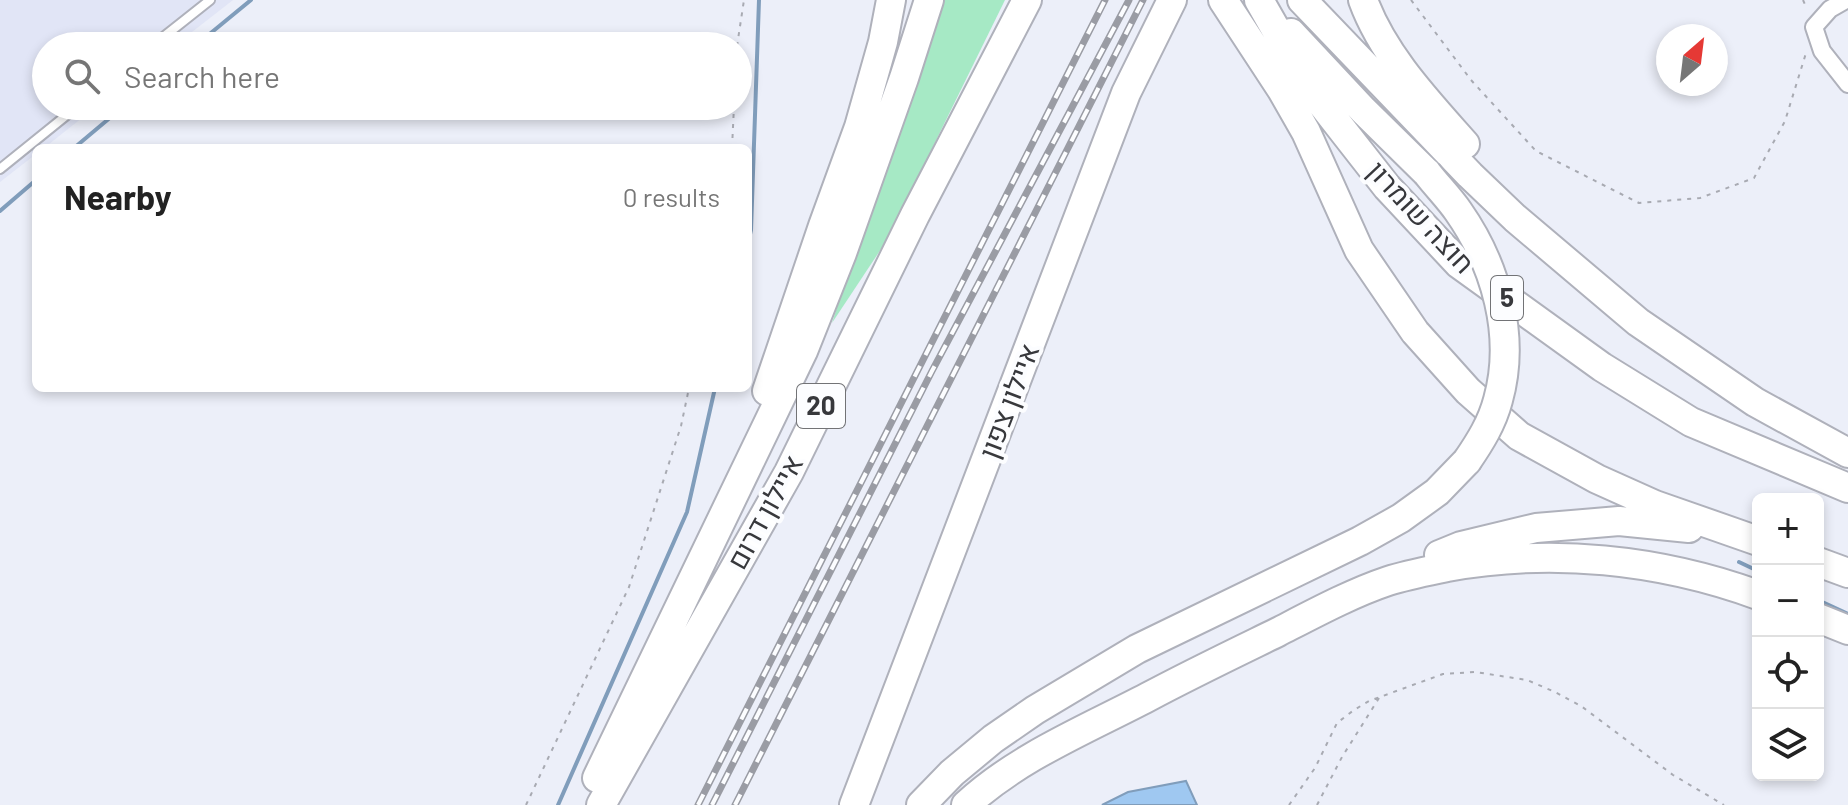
<!DOCTYPE html>
<html lang="en">
<head>
<meta charset="utf-8">
<style>
	body { margin:0; font-family:Barlow,Heebo,sans-serif; background:#f6f6f6; color:#222 }
	.controls { position:absolute; right:24px; bottom:24px; display:grid; overflow:hidden; border-radius:12px; box-shadow:0 4px 12px #0003 }
	.controls button { width:72px; height:72px; display:grid; place-items:center; padding:0; border:0; border-bottom:2px solid #e0e0e0; background:#fff; color:#222; font:40px sans-serif }
	.compass { position:absolute; left:1656px; top:24px; width:72px; height:72px; border-radius:50%; background:#fff; box-shadow:0 4px 12px #0003; rotate:28deg }
	.list { margin:0; padding:0; list-style:none }
	h2 { display:flex; justify-content:space-between; align-items:center; height:104px; margin:0; padding:0 32px; font-size:34px }
	h2 small { font-size:26px; font-weight:400; color:#767676 }
	.icon { flex:none; width:44px; height:44px; fill:none; stroke:currentColor; stroke-width:2; stroke-linecap:round; stroke-linejoin:round }
	.map { position:relative; flex:none; width:1848px; height:805px; overflow:hidden }
	.search { position:absolute; background:#fff; box-shadow:0 4px 12px #0003; left:32px; top:32px; width:720px; height:88px; display:flex; align-items:center; gap:20px; box-sizing:border-box; padding:0 28px; border-radius:44px; color:#767676; font-size:30px }
	.panel { position:absolute; background:#fff; box-shadow:0 4px 12px #0003; left:32px; top:144px; width:720px; height:248px; border-radius:12px }
	.map>svg:first-child { display:block }
	.built { fill:#e1e5f6 }
	.green { fill:#a6e9c5 }
	.water { fill:#9fc8f1; stroke:#809dbb; stroke-width:2 }
	.lines { fill:none; stroke-linecap:round; stroke-linejoin:round }
	.stream { stroke:#809dbb; stroke-width:4 }
	.lane-casing { stroke:#afb1bb; stroke-width:12 }
	.street-casing { stroke:#afb1bb; stroke-width:20 }
	.highway-casing { stroke:#afb1bb; stroke-width:32 }
	.path { stroke:#a8aab2; stroke-width:2; stroke-dasharray:4 6; stroke-linecap:butt }
	.lane { stroke:#fff; stroke-width:8 }
	.street { stroke:#fff; stroke-width:16 }
	.highway { stroke:#fff; stroke-width:28 }
	.rail-casing { stroke:#9a9ca4; stroke-width:7 }
	.rail { stroke:#fcfdff; stroke-width:4; stroke-dasharray:12; stroke-linecap:butt }
	.highway-bridge-casing { stroke:#afb1bb; stroke-width:32; stroke-linecap:butt }
	.highway-bridge { stroke:#fff; stroke-width:28 }
	.labels { text-anchor:middle; stroke-width:8; stroke-linejoin:round; paint-order:stroke }
	.shield { fill:#fcfdff; stroke:#727376; stroke-width:2 }
	.shield-label { font-size:26px; font-weight:bold; fill:#37383c }
	.street-label { font-size:28px; fill:#37383c; stroke:#fcfdff }
</style>
</head>
<body>
<div class="map">
<svg width="1848" height="805" viewBox="0 0 1848 805">
	<rect width="100%" height="100%" fill="#eceff9"/>
	<path class="built" d="M0 0H233L174 46H46V106H97L44 148H36V154L0 182Z"/>
	<path class="green" d="M937 0H1005L887 240 832 323Z"/>
	<path class="water" d="M1186 781 1197 805H1102L1128 792Z"/>
	<g class="lines">
		<path class="stream" d="M195 46 251 0
			M74 148 124 106
			M0 211 36 180
			M748 243 751 230 759 0
			M1739 562 1758 571
			M1818 600 1848 614
			M558 805 687 512 715 388"/>
		<defs>
			<path id="lane" d="M152 46 210 0
				M0 169 78 106"/>
			<path id="street" d="M1846 0 1830 9 1814 27 1822 51 1848 84"/>
			<path id="highway" d="M1223 0 1282 90 1306 132 1359 250 1415 332 1468 391 1519 436 1597 479 1655 505 1758 541
				M1259 0 1308 86 1387 187 1459 264 1602 367 1691 422 1848 488
				M1302 0 1470 175 1515 218 1638 322 1755 402 1848 453
				M1363 0C1383 55 1427 101 1465 144
				M1291 33 1363 110 1427 173
				M767 391 823 226 859 127 883 42 891 0
				M1439 555 1461 546 1536 528 1619 521 1689 528
				M1818 562 1848 573
				M1818 618 1848 630
				M597 778 803 351 842 253 904 78 929 0
				M601 805 789 472 915 215 1027 0
				M854 805 1126 93 1172 0
				M921 805 952 773 993 739 1035 710 1137 649 1360 541 1401 518 1437 492 1467 461
				M966 805C1018 757 1085 730 1148 697 1191 674 1235 653 1278 632 1313 614 1352 593 1388 581 1407 575 1428 571 1447 567 1551 548 1659 559 1758 595"/>
		</defs>
		<use href="#lane" class="lane-casing"/>
		<use href="#street" class="street-casing"/>
		<use href="#highway" class="highway-casing"/>
		<path class="path" d="M1411 0 1471 80 1536 151 1639 203 1700 198 1754 178 1785 121 1806 53
			M1803 0 1807 9
			M737 46 744 0
			M732 148 734 106
			M526 805 629 587 681 426 689 388
			M1289 805 1315 768 1337 723 1354 710 1369 701 1443 674 1475 672 1527 680 1555 692 1581 706 1673 775 1724 805
			M1317 805 1342 757 1379 698"/>
		<use href="#lane" class="lane"/>
		<use href="#street" class="street"/>
		<use href="#highway" class="highway"/>
		<defs>
			<path id="rail" d="M698 805 1105 0
				M712 805 932 371 1129 0
				M735 805 1143 0"/>
		</defs>
		<use href="#rail" class="rail-casing"/>
		<use href="#rail" class="rail"/>
		<defs>
			<path id="highway-bridge" d="M1427 173C1437 186 1449 198 1458 211 1496 265 1516 336 1498 400 1492 423 1480 442 1467 461"/>
		</defs>
		<use href="#highway-bridge" class="highway-bridge-casing"/>
		<use href="#highway-bridge" class="highway-bridge"/>
	</g>
	<g class="labels">
		<g class="shield">
			<rect x="1491" y="276" width="32" height="44" rx="6"/>
			<rect x="797" y="384" width="48" height="44" rx="6"/>
		</g>
		<g class="shield-label">
			<text x="1507" y="307">5</text>
			<text x="821" y="415">20</text>
		</g>
		<g class="street-label">
			<text transform="translate(1421 217) rotate(47)" y="10">חוצה שומרון</text>
			<text transform="translate(1009 401) rotate(-69)" y="10">איילון צפון</text>
			<text transform="translate(765 512) rotate(-61)" y="10">איילון דרום</text>
		</g>
	</g>
</svg>
<div class="controls">
<button>+</button>
<button>−</button>
<button><svg class="icon" aria-label="locate" viewBox="0 0 24 24"><circle cx="12" cy="12" r="6"/><path d="M12 2v4M12 18v4M2 12h4M18 12h4"/></svg></button>
<button><svg class="icon" aria-label="layers" viewBox="0 0 24 24"><path d="M12 4l9 5-9 5-9-5zM3 14l9 5 9-5"/></svg></button>
</div>
<svg class="compass" viewBox="-18 -18 36 36"><path d="M0-13l5 13h-10z" fill="#e53935"/><path d="M0 13l5-13h-10z" fill="#767676"/></svg>
<div class="search"><svg class="icon" aria-label="search" viewBox="0 0 24 24"><circle cx="10" cy="10" r="6"/><path d="M15 15l6 6"/></svg>Search here</div>
<section class="panel">
<h2>Nearby<small>0 results</small></h2>
<ul class="list">
</ul>
</section>
</div>
</body>
</html>
